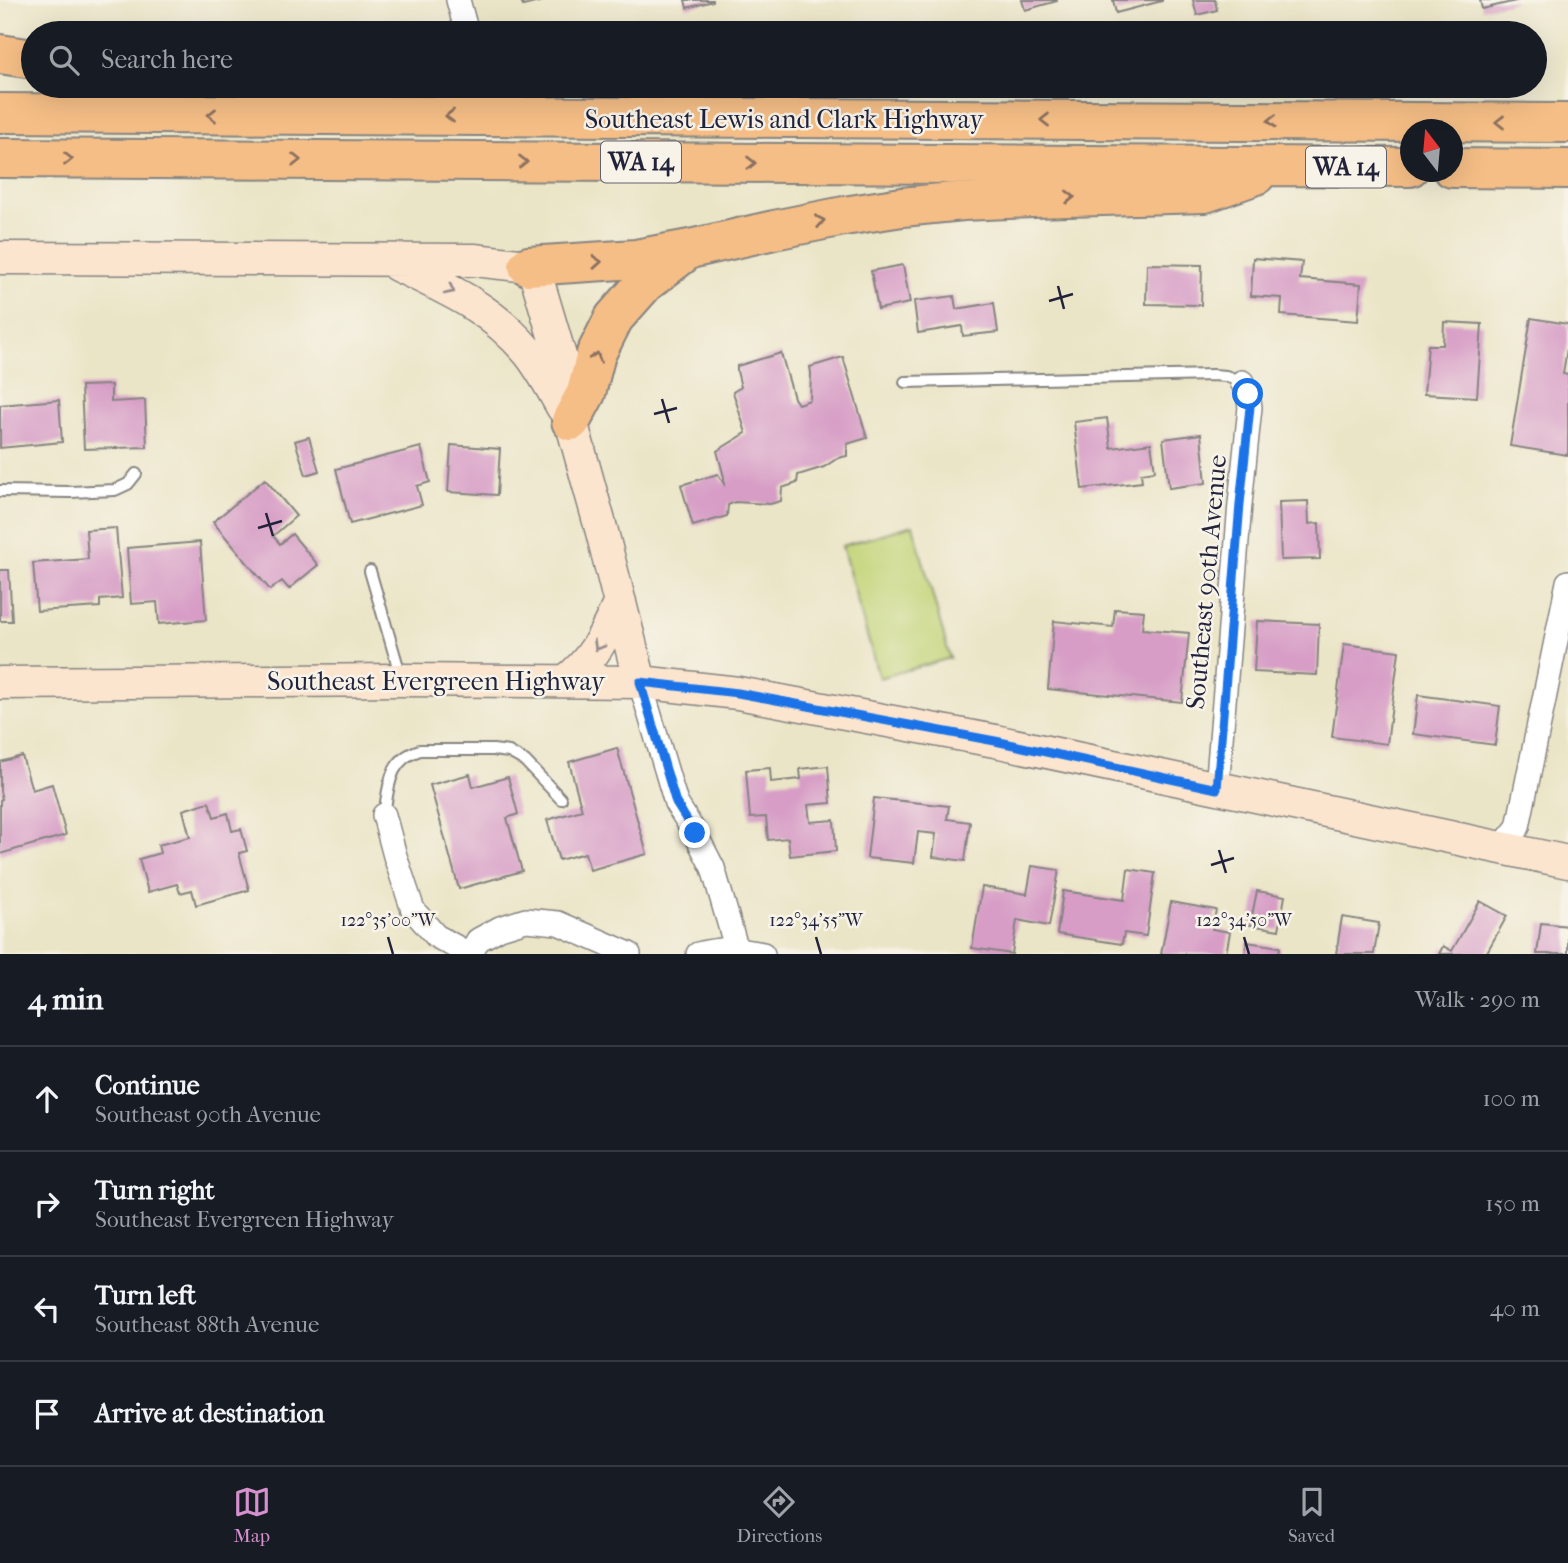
<!DOCTYPE html>
<html lang="en">
<head>
<meta charset="utf-8">
<style>
	body { margin:0; font-family:"IM FELL French Canon",serif; background:#20242c; color:#f1f3f6 }
	.compass { position:absolute; left:1400px; top:119px; width:63px; height:63px; border-radius:50%; background:#171b24; box-shadow:0 7px 28px #0002; rotate:344deg }
	.stop { position:absolute; width:21px; height:21px; margin:-16px; border:5px solid #1a73e8; border-radius:50%; background:#fff }
	.stop.end { background:#1a73e8; border-color:#fff; box-shadow:0 2px 7px #0008 }
	.list { margin:0; padding:0; list-style:none }
	h2 { display:flex; justify-content:space-between; align-items:center; height:91px; margin:0; padding:0 28px; font-size:30px }
	h2 small { font-size:23px; font-weight:400; color:#9ea1a6 }
	.list li { display:grid; grid-template-columns:46px 1fr auto; gap:21px; align-items:center; box-sizing:border-box; height:105px; padding:0 28px; border-top:2px solid #363941 }
	.list b { display:block; font-size:26px; white-space:nowrap }
	.list p { margin:0; font-size:23px; white-space:nowrap; color:#9ea1a6 }
	.list em { font-size:23px; font-style:normal; color:#9ea1a6 }
	.icon { flex:none; width:38px; height:38px; fill:none; stroke:currentColor; stroke-width:2; stroke-linecap:round; stroke-linejoin:round }
	.map { position:relative; flex:none; width:1568px; height:954px; overflow:hidden }
	.search { position:absolute; background:#171b24; box-shadow:0 7px 28px #0002; left:21px; right:21px; top:21px; height:77px; display:flex; align-items:center; gap:18px; box-sizing:border-box; padding:0 24px; border-radius:38px; color:#9ea1a6; font-size:26px }
	.sheet { height:511px; background:#171b24 }
	nav { display:flex; justify-content:space-around; align-items:center; box-sizing:border-box; height:98px; border-top:2px solid #363941; background:#171b24; font-size:19px; color:#9ea1a6 }
	nav a { display:grid; justify-items:center; gap:4px }
	nav .on { color:#d690ce }
	.map>svg:first-child { display:block }
	.green { fill:#c2d477; stroke:#727b59; stroke-width:2 }
	.building { fill:#d79dc6 }
	.lines { fill:none; stroke-linecap:round; stroke-linejoin:round }
	.lane-casing { stroke:#868481; stroke-width:14 }
	.street-casing { stroke:#868481; stroke-width:26 }
	.secondary-casing { stroke:#868481; stroke-width:35 }
	.highway-casing { stroke:#868481; stroke-width:42 }
	.lane { stroke:#fff; stroke-width:10 }
	.street { stroke:#fff; stroke-width:23 }
	.secondary { stroke:#fbe5cf; stroke-width:32 }
	.highway { stroke:#f5be86; stroke-width:38 }
	.oneway { stroke:#8c7060 }
	.oneway2 { stroke:#998d8c }
	.route { stroke:#1a73e8; stroke-width:9 }
	.ticks { fill:none; stroke:#22223b; stroke-width:2.5 }
	.labels { text-anchor:middle; stroke-width:5; stroke-linejoin:round; paint-order:stroke }
	.shield { fill:#f7f3e8; stroke:#62616f; stroke-width:2 }
	.shield-label { font-size:24px; font-weight:bold; fill:#22223b }
	.street-label { font-size:26px; fill:#22223b; stroke:#f7f3e8 }
	.ticks-label { font-size:18px; text-anchor:middle; fill:#22223b; stroke:#f7f3e8; stroke-width:5; stroke-linejoin:round; paint-order:stroke }
</style>
</head>
<body>
<div class="map">
<svg width="1568" height="954" viewBox="0 0 1568 954">
	<rect width="100%" height="100%" fill="#f7f3e8"/>
	<filter id="ink" filterUnits="userSpaceOnUse"><feTurbulence type="fractalNoise" baseFrequency=".0143" numOctaves="2"/><feDisplacementMap in="SourceGraphic" scale="14" xChannelSelector="R" yChannelSelector="G"/><feConvolveMatrix kernelMatrix="1 2 1 2 8 2 1 2 1" color-interpolation-filters="sRGB"/></filter>
	<filter id="wash" filterUnits="userSpaceOnUse"><feTurbulence type="fractalNoise" baseFrequency=".00686" numOctaves="4" result="noise"/><feDisplacementMap in="SourceGraphic" scale="28" xChannelSelector="R" yChannelSelector="G"/><feGaussianBlur stdDeviation="1.57" result="paint"/><feColorMatrix in="noise" values="0 0 0 0 0 0 0 0 0 0 0 0 0 0 0 0 0 1.4 0 .05"/><feComposite in="paint" operator="in"/></filter>
	<g filter="url(#wash)">
		<rect width="100%" height="100%" fill="#ebe5c7"/>
		<path class="green" d="M913 525 950 658 879 678 842 546Z"/>
		<g id="blocks">
			<path class="building" d="M521 0H543V1L523 6Z
				M685 0H713V1L687 8Z
				M1022 0H1057V1L1025 10Z
				M1113 0H1162V1L1116 13Z
				M1193 0H1215L1217 10 1197 15Z
				M1480 0H1515L1516 1 1482 9Z
				M1253 258 1302 262 1300 279 1361 284 1358 321 1281 315 1282 298 1251 296Z
				M1147 264 1202 265 1201 305 1146 304Z
				M903 265 910 303 878 309 871 271Z
				M954 296 956 309 994 303 998 332 963 336 962 326 918 333 914 301Z
				M1531 318 1568 324V342L1563 374 1568 375V455L1510 446Z
				M1444 322 1482 324 1477 397 1424 394 1428 345H1443Z
				M781 353 794 398 798 404 810 400 811 373 810 367 843 357 867 438 847 444V456L838 458 824 467 798 475 797 483 782 488 781 501 770 504 735 502 728 505 727 516 693 526 681 485 718 474 724 484V477L717 451 746 433 733 392 741 387 737 371V366Z
				M111 385V402L145 400 147 447 84 449 81 386Z
				M59 400 62 442 0 448V405Z
				M1107 418 1111 448 1151 443 1155 471 1141 473 1142 482 1082 489 1074 422Z
				M1201 434 1206 483 1169 488 1163 439Z
				M309 437 319 471 306 475 295 441Z
				M451 445 500 449 497 495 448 492Z
				M421 447 430 482 417 486 422 505 350 524 336 469Z
				M265 479 296 516 273 536 280 544 292 534 318 565 289 589 282 581 270 590 213 522Z
				M1308 501 1309 524 1319 523 1320 559 1281 560 1279 502Z
				M116 528 122 598 100 600V607L37 611 33 563 88 559 86 530Z
				M200 542 206 620 159 624 157 602 131 604 127 548Z
				M0 570H9L12 621H0Z
				M1115 609 1144 611 1142 629 1189 633 1182 702 1048 689 1054 621 1113 627Z
				M1257 621 1319 624 1317 675 1254 672Z
				M1344 644 1399 651 1387 744 1332 737Z
				M1418 695 1500 706 1495 745 1413 734Z
				M617 748 647 854 590 870 585 853 559 860 547 820 582 810 569 762Z
				M22 756 32 790 52 784 66 835 0 854V800L2 799 0 791V762Z
				M828 766 831 803 808 805 810 822 834 820 836 851 790 856 788 838 768 840 766 817 750 818 746 770 770 768 771 782 801 779 800 769Z
				M470 774 473 787 508 777 518 814 507 818 522 871 459 889 430 785Z
				M874 798 949 806 947 819 970 822 965 861 933 857 936 834 918 832 914 863 867 858Z
				M209 802 214 817 228 813 232 831 241 829 247 851 239 853 249 890 196 905 192 890 180 893 177 884 148 892 139 859 160 853 158 845 190 837 183 810Z
				M1032 866 1059 870 1049 926 1017 920 1012 954 972 948 982 887 1027 894Z
				M1128 869 1155 873 1146 936 1124 933 1122 944 1057 934 1063 891 1124 900Z
				M1257 891 1285 896 1279 930 1250 925Z
				M1480 901 1507 916 1487 952 1491 954H1439L1443 946 1452 951Z
				M1171 902 1216 910 1212 929 1230 932 1226 954H1161Z
				M1342 917 1379 923 1374 954H1336Z
				M1541 923 1568 926V954H1537Z
				M1247 942 1280 947 1279 954H1245Z"/>
		</g>
	</g>
	<g filter="url(#ink)">
		<use href="#blocks" fill-opacity="0" stroke="#868481" stroke-width="2"/>
		<g class="lines">
			<defs>
				<path id="lane" d="M905 382 1213 375 1226 376 1242 382
					M0 491 70 492 115 490 128 484 136 474
					M370 571 401 677
					M384 815C389 786 388 760 420 750H493L509 752 525 761 561 799"/>
				<path id="street" d="M458 0 467 33
					M640 682 676 803 695 833 713 868 738 954
					M1217 789 1240 504 1250 407 1248 394 1242 382
					M384 815 395 856 413 910 436 936 469 954
					M1500 849 1518 827 1568 582
					M470 954 478 940 500 928 526 920 558 923 629 954
					M698 954C722 948 739 949 763 954"/>
				<path id="secondary" d="M0 258 474 260 528 266 534 273 538 282 571 393V421L602 532 640 682
					M397 265C449 290 490 307 528 352 542 369 552 389 563 408
					M566 681C595 659 605 634 620 602
					M0 683 402 680 640 682 738 693 995 741 1568 862"/>
				<path id="highway" d="M0 54 33 59
					M254 86 327 95
					M0 113 1568 123
					M0 158 1410 167
					M1452 168 1568 169
					M528 266 636 259 690 249 774 230 844 216 902 207 963 201 1034 198 1205 193 1256 175
					M571 421 586 393 596 354 614 318 645 283 684 253"/>
			</defs>
			<use href="#lane" class="lane-casing"/>
			<use href="#street" class="street-casing"/>
			<use href="#secondary" class="secondary-casing"/>
			<use href="#highway" class="highway-casing"/>
			<use href="#lane" class="lane"/>
			<use href="#street" class="street"/>
			<use href="#secondary" class="secondary"/>
			<use href="#highway" class="highway"/>
		</g>
		<defs><path id="oneway-chevron" d="M-2-3.5L2.5 0L-2 3.5" fill="none" stroke-width="1.6" stroke-linecap="round" stroke-linejoin="round" transform="scale(1.75)"/></defs>
		<g class="oneway">
			<use href="#oneway-chevron" transform="translate(212 115) rotate(-180)"/>
			<use href="#oneway-chevron" transform="translate(450 116) rotate(-180)"/>
			<use href="#oneway-chevron" transform="translate(1045 120) rotate(-180)"/>
			<use href="#oneway-chevron" transform="translate(1272 121) rotate(-180)"/>
			<use href="#oneway-chevron" transform="translate(1500 122) rotate(-180)"/>
			<use href="#oneway-chevron" transform="translate(68 159)"/>
			<use href="#oneway-chevron" transform="translate(296 160)"/>
			<use href="#oneway-chevron" transform="translate(523 162)"/>
			<use href="#oneway-chevron" transform="translate(751 163)"/>
			<use href="#oneway-chevron" transform="translate(1070 197) rotate(-1)"/>
			<use href="#oneway-chevron" transform="translate(820 221) rotate(-11)"/>
			<use href="#oneway-chevron" transform="translate(597 262) rotate(-4)"/>
			<use href="#oneway-chevron" transform="translate(596 357) rotate(-71)"/>
		</g>
		<g class="oneway2">
			<use href="#oneway-chevron" transform="translate(450 290) rotate(27)"/>
			<use href="#oneway-chevron" transform="translate(598 646) rotate(120)"/>
		</g>
	</g>
	<g class="lines" filter="url(#ink)">
		<path class="route" d="M695 833 676 803 640 682 738 693 995 741 1217 789 1240 504 1250 407 1248 394"/>
	</g>
	<path class="ticks" d="M1058 286 1064 309M1049 301 1073 294M662 399 669 423M654 414 677 408M266 513 273 536M258 528 282 521M1219 850 1226 873M1211 865 1234 858M388 937 393 954M816 937 821 954M1244 937 1249 954"/>
	<g class="labels">
		<g class="shield">
			<rect x="601" y="141.5" width="80" height="41" rx="5"/>
			<rect x="1306" y="146.5" width="80" height="41" rx="5"/>
		</g>
		<g class="shield-label">
			<text x="641" y="170">WA 14</text>
			<text x="1346" y="175">WA 14</text>
		</g>
		<g class="street-label">
			<text x="784" y="128">Southeast Lewis and Clark Highway</text>
			<text transform="translate(1206 582) rotate(-85)" y="9">Southeast 90th Avenue</text>
			<text x="436" y="690">Southeast Evergreen Highway</text>
		</g>
	</g>
	<g class="ticks-label">
		<text x="388" y="926">122°35'00"W</text>
		<text x="816" y="926">122°34'55"W</text>
		<text x="1244" y="926">122°34'50"W</text>
	</g>
</svg>
<svg class="compass" viewBox="-18 -18 36 36"><path d="M0-13l5 13h-10z" fill="#e53935"/><path d="M0 13l5-13h-10z" fill="#9ea1a6"/></svg>
<div class="stop" style="left:1248px;top:394px"></div>
<div class="stop end" style="left:695px;top:833px"></div>
<div class="search"><svg class="icon" aria-label="search" viewBox="0 0 24 24"><circle cx="10" cy="10" r="6"/><path d="M15 15l6 6"/></svg>Search here</div>
</div>
<section class="sheet">
<h2>4 min<small>Walk · 290 m</small></h2>
<ul class="list">
<li><svg class="icon" aria-label="ahead" viewBox="0 0 24 24"><path d="M12 20V5M6 11l6-6 6 6"/></svg><div><b>Continue</b><p>Southeast 90th Avenue</p></div><em>100 m</em></li>
<li><svg class="icon" aria-label="right" viewBox="0 0 24 24"><path d="M7 20v-9h11M14 6l5 5-5 5"/></svg><div><b>Turn right</b><p>Southeast Evergreen Highway</p></div><em>150 m</em></li>
<li><svg class="icon" aria-label="left" viewBox="0 0 24 24"><path d="M17 20v-9H6M10 6l-5 5 5 5"/></svg><div><b>Turn left</b><p>Southeast 88th Avenue</p></div><em>40 m</em></li>
<li><svg class="icon" aria-label="arrive" viewBox="0 0 24 24"><path d="M6 21V4h12l-3 4 3 4H6"/></svg><div><b>Arrive at destination</b></div></li>
</ul>
</section>
<nav>
<a class="on"><svg class="icon" aria-label="map" viewBox="0 0 24 24"><path d="M3 6l6-2 6 2 6-2v14l-6 2-6-2-6 2zM9 4v14M15 6v14"/></svg>Map</a>
<a><svg class="icon" aria-label="directions" viewBox="0 0 24 24"><path d="M12 3l9 9-9 9-9-9zM9 14v-3h6M13 9l2 2-2 2"/></svg>Directions</a>
<a><svg class="icon" aria-label="saved" viewBox="0 0 24 24"><path d="M7 4h10v16l-5-4-5 4z"/></svg>Saved</a>
</nav>
</body>
</html>
